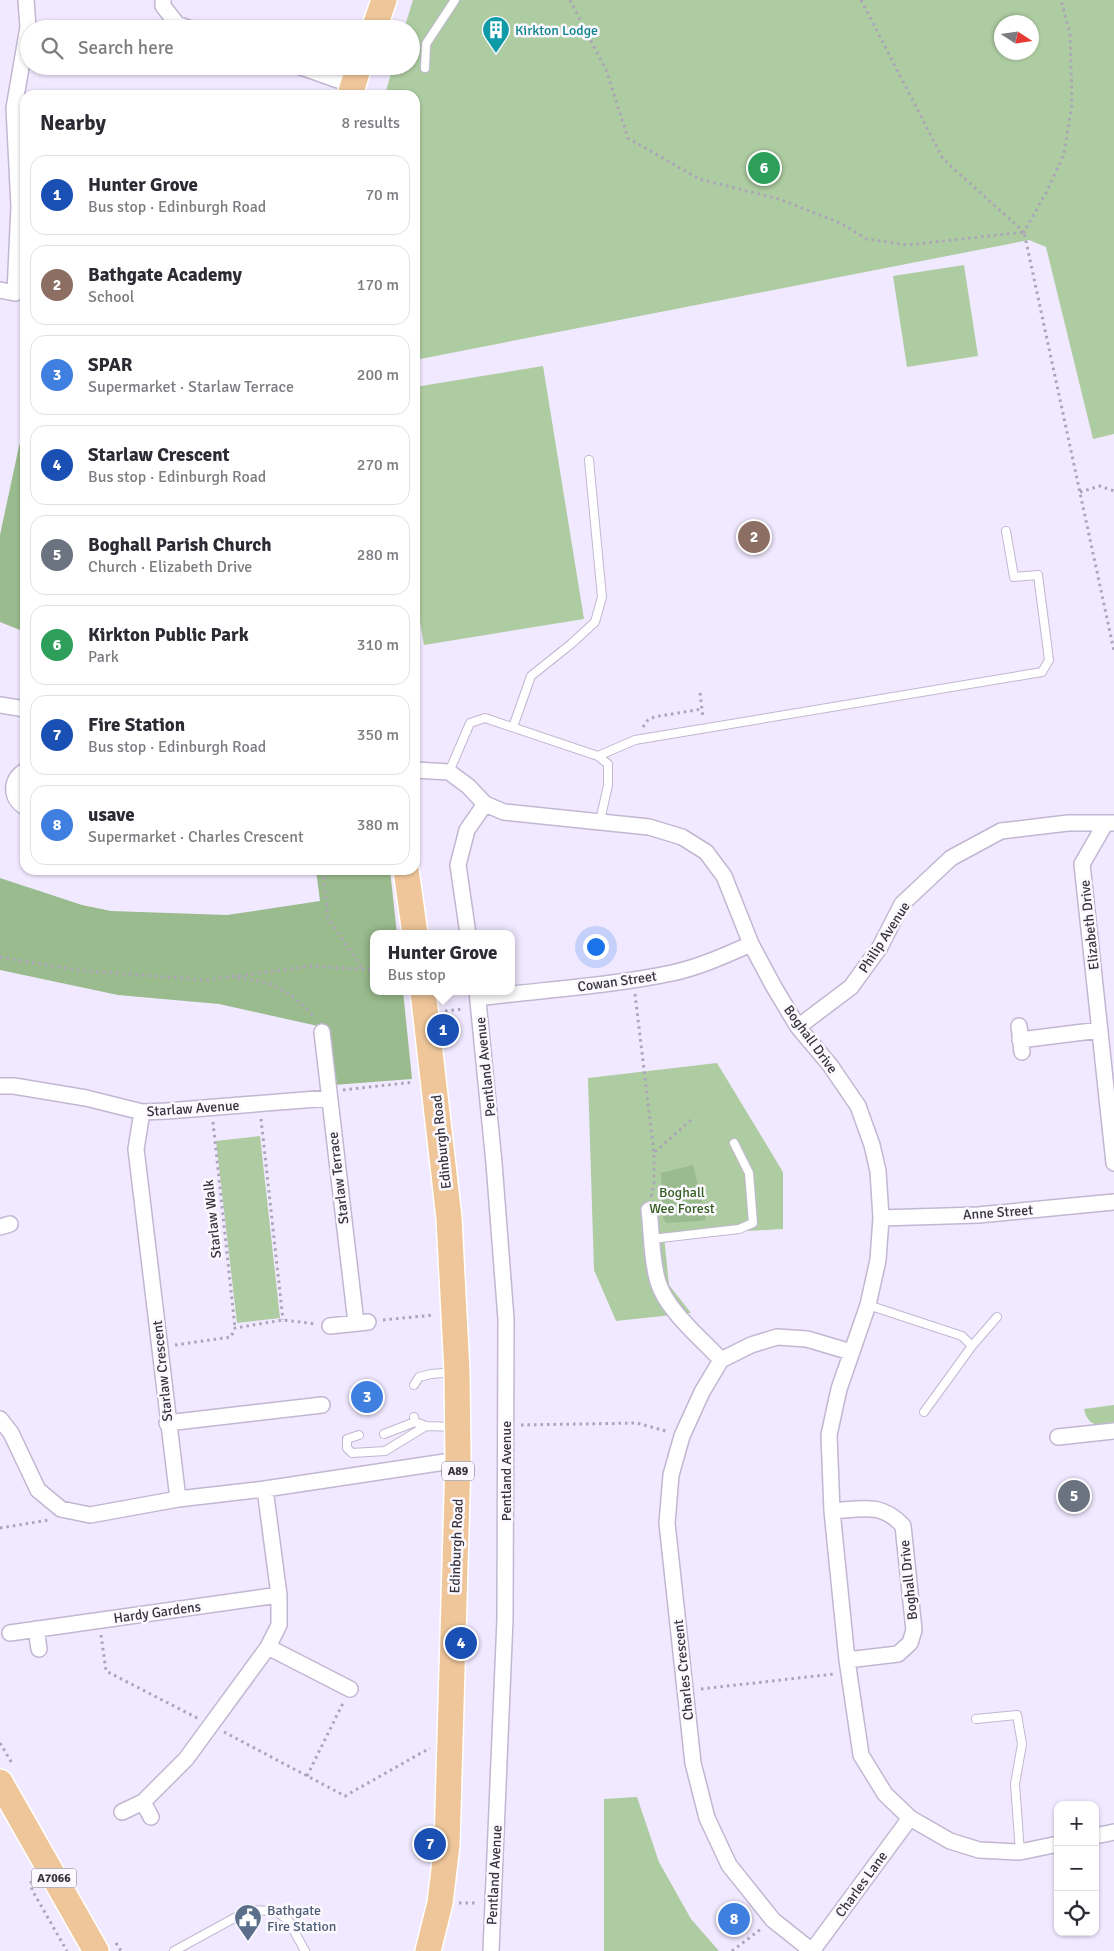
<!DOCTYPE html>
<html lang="en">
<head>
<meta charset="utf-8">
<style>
	body { margin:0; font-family:Signika,sans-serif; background:#f2f2f3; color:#2b2b33 }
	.controls { position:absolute; right:15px; bottom:15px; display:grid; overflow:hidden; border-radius:10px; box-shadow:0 1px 4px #0004 }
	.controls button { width:45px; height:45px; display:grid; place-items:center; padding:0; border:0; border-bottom:1px solid #e1e1e2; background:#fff; color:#2b2b33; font:25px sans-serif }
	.compass { position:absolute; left:994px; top:15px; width:45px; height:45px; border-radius:50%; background:#fff; box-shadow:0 1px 4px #0004; rotate:102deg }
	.you { position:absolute; left:595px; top:946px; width:18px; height:18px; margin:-12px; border:4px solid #fff; border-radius:50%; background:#1a73e8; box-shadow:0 0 0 8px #1a73e833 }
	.badge { display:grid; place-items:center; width:32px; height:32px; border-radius:50%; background:#0c5b8e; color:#fff; font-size:16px; font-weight:700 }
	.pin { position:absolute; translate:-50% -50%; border:2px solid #fff; box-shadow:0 1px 5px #0006 }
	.popup { position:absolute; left:370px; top:930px; width:145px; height:65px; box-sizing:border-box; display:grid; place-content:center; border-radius:10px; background:#fff; filter:drop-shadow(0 1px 4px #0005); font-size:16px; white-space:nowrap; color:#7c7c81 }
	.popup b { font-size:19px; color:#2b2b33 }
	.popup::after { content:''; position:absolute; left:50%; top:100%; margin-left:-10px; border:10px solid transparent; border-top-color:#fff }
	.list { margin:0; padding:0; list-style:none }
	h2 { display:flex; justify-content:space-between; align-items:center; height:65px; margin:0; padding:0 20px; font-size:21px }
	h2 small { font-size:16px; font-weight:400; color:#7c7c81 }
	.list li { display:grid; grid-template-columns:32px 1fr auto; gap:15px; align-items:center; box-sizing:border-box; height:80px; margin:0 10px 10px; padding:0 10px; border:1px solid #e1e1e2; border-radius:15px }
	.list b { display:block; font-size:19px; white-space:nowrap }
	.list p { margin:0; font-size:16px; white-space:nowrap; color:#7c7c81 }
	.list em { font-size:16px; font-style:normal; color:#7c7c81 }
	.icon { flex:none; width:28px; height:28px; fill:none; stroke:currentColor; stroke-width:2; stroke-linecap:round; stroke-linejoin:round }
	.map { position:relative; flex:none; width:1114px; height:1951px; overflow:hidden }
	.search { position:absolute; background:#fff; box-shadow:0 1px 4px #0004; left:20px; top:20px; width:400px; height:55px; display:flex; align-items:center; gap:12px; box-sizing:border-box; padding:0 18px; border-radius:28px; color:#7c7c81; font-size:19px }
	.panel { position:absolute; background:#fff; box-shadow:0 1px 4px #0004; left:20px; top:90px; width:400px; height:785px; border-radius:15px }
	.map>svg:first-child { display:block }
	.green { fill:#aecca2; fill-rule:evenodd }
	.forest { fill:#9abb8d }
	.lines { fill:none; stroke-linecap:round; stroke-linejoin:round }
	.lane-casing { stroke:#c2b7d2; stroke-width:10 }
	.street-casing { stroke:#c2b7d2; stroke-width:18 }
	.primary-casing { stroke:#fff; stroke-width:28 }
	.path { stroke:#aba5b7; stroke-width:3; stroke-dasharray:2.5 4; stroke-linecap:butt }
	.lane { stroke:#fff; stroke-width:8 }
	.street { stroke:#fff; stroke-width:15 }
	.primary { stroke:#efc69a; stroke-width:25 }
	.labels { text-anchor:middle; stroke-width:5; stroke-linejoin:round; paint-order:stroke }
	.shield { fill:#fbf9ff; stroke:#726e78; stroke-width:1 }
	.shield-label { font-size:12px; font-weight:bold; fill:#37333e }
	.culture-label { font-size:14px; fill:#0d838f; stroke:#fbf9ff; text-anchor:start }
	.street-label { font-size:14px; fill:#37333e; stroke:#fbf9ff }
	.park-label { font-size:14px; fill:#335d1e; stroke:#fbf9ff }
	.service-label { font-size:14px; fill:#4e5e75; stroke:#fbf9ff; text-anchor:start }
</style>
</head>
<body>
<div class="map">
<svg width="1114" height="1951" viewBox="0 0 1114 1951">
	<rect width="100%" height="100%" fill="#f1e9ff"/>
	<path class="green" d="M413 0H1114V434L1093 439 1046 247 1029 240 415 360V95H385L393 66H411V29H404ZM1002 22H1032V52H1002Z
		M964 265 978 356 907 367 893 276Z
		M543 366 584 619 424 645 415 593V387Z
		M717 1063 783 1172V1229L664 1236 669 1285 691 1313 616 1321 594 1270 588 1078Z
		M260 1136 280 1318 237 1323 216 1141Z
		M1114 1405V1423C1098 1426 1088 1427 1084 1409Z
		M637 1797 659 1862 691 1919 719 1951H604V1799Z"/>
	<path class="forest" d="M25 428V632L0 622V535L19 446Z
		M316 870H390L397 934H374V991H403L412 1079 333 1085 327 1028 219 1004 118 995 0 970V878L82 905 111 911 227 915 320 901Z
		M693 1165 706 1219 701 1221 666 1223 663 1218 661 1173Z"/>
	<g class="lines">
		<defs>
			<path id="lane" d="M425 68 426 44 455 0
				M513 727 531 676 571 644 595 622 602 597 589 460
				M598 756 635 740 1042 672 1049 660 1038 575 1014 577 1006 531
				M449 772 470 723 485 718 598 756 608 764V785L600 821
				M652 1239 739 1229 753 1223 749 1173 734 1143
				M868 1305 962 1336 972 1346 924 1412
				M972 1346 997 1317
				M414 1385 419 1377 431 1374 455 1372
				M414 1417 415 1422 426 1426 455 1427
				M384 1434 415 1422
				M359 1435 347 1439V1448L352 1453 385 1451 426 1426
				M976 1719 1017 1715 1022 1744 1015 1784 1020 1852
				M174 1951 249 1910 275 1911 288 1920 305 1951"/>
			<path id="street" d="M163 0V6L177 24 191 29
				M298 66 352 85
				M0 290 15 293 19 206 14 108 28 27 26 0
				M0 705 25 709
				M415 770 449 772 468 786 485 804 504 812 649 827 682 837 706 852 724 876 751 944 774 987 798 1027 830 1065 858 1106 872 1145 878 1171 881 1218 878 1260 868 1305 839 1389 829 1435 832 1511 847 1660 861 1755 885 1794 910 1818 950 1841 979 1850 1020 1852 1058 1844
				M25 771C10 779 10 798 25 807
				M1105 824 1082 864 1114 1163
				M468 934 458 865 467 830 485 804
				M477 991 494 1163 506 1319 505 1619 491 1951
				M478 998C541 990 610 986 672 973 700 967 726 955 751 944
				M1019 1026 1022 1052
				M798 1027 851 987 880 947 902 904 951 858 1001 831 1068 823H1114
				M322 1032 356 1323
				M1020 1040 1100 1030
				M0 1086H14L86 1098 142 1112 167 1111 329 1098
				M142 1112 136 1149 178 1499 265 1489 458 1460
				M649 1210C652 1234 651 1259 658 1282 667 1311 701 1338 721 1360
				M881 1218 978 1215 1114 1202
				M0 1227 10 1224
				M330 1326 368 1322
				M0 1419 11 1433 38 1490 61 1509 90 1515 178 1499
				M167 1423 322 1405
				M1058 1437 1114 1431
				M832 1511C861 1509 882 1502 903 1526L914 1630 910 1643 898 1654 847 1660
				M36 1629 39 1649
				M10 1633 279 1595
				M268 1647 350 1689
				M143 1802 151 1817
				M122 1812 143 1802 186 1759 268 1647 279 1625V1595L265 1489
				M1095 1836 1114 1832
				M812 1951 773 1920 729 1865 707 1818 693 1763 667 1523 671 1475 682 1436 702 1392 721 1360 751 1345 777 1337 807 1339 851 1352
				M812 1951 910 1818"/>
			<path id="primary" d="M374 29 384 0
				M350 95 359 66
				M406 870 415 934
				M423 991 449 1218 457 1372 458 1460 447 1845 440 1903 428 1951
				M0 1782 96 1951"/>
		</defs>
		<use href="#lane" class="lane-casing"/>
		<use href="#street" class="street-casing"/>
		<use href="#primary" class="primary-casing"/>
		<path class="path" d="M570 0 606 70 628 138 699 179 779 199 840 223 867 239 908 245 1024 232 1114 651
			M861 0 943 159 1024 232 1046 193 1064 154 1072 104 1070 34 1061 0
			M1080 492 1100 486 1114 491
			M700 693 703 718
			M643 727 647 721 654 717 702 709
			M314 870 323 874 328 918 363 969
			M0 957 77 970 207 980 311 966 374 970
			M237 978C272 980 292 992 315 1018
			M635 994 654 1153V1183L651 1197
			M445 1011 464 1009
			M343 1090 414 1082
			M261 1119 283 1320
			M213 1122 235 1328
			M655 1152 693 1118
			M383 1320 434 1315
			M175 1345 231 1337 235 1328 283 1320 316 1324
			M521 1425 637 1423 669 1432
			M0 1528 49 1520
			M101 1635 106 1671 199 1719
			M701 1689 834 1674
			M224 1732 345 1796 430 1748
			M0 1743 13 1765
			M307 1776 343 1703
			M31 1881 32 1890 67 1951
			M459 1903H478
			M116 1943 121 1951
			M732 1951 761 1929"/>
		<use href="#lane" class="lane"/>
		<use href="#street" class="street"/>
		<use href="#primary" class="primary"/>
	</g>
	<defs>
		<symbol id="building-pin" viewBox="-11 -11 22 30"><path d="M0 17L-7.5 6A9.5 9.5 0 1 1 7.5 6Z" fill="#0f9aa8" stroke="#fbf9ff"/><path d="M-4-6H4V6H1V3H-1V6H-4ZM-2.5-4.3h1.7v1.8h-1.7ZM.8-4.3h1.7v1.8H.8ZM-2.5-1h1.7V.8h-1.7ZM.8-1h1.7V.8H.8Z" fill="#fff"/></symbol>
		<symbol id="civic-pin" viewBox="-11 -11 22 30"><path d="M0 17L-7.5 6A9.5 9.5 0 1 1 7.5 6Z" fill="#5c6f8a" stroke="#fbf9ff"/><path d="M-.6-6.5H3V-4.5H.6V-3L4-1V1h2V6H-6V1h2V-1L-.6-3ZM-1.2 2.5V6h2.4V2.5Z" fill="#fff"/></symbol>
	</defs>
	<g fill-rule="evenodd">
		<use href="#building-pin" x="480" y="14" width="32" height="43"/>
		<use href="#civic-pin" x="232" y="1902" width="32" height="43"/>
	</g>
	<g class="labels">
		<g class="shield">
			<rect x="442" y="1461.5" width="32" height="19" rx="4"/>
			<rect x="31.5" y="1868.5" width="45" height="19" rx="4"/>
		</g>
		<g class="shield-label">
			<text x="458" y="1475">A89</text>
			<text x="54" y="1882">A7066</text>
		</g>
		<g class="culture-label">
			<text x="515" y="35">Kirkton Lodge</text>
		</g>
		<g class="street-label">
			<text transform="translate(1089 925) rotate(-96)" y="5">Elizabeth Drive</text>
			<text transform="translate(884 937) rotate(-57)" y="5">Philip Avenue</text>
			<text transform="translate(617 981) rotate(-8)" y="5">Cowan Street</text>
			<text transform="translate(811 1039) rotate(54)" y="5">Boghall Drive</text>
			<text transform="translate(485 1067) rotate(-96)" y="5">Pentland Avenue</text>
			<text transform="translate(193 1108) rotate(-4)" y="5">Starlaw Avenue</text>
			<text transform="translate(441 1142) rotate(-96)" y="5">Edinburgh Road</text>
			<text transform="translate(338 1178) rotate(-97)" y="5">Starlaw Terrace</text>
			<text transform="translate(998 1212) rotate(-4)" y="5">Anne Street</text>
			<text transform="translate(212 1219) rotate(-96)" y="5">Starlaw Walk</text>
			<text transform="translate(162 1371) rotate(-96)" y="5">Starlaw Crescent</text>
			<text transform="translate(506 1471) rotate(-90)" y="5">Pentland Avenue</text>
			<text transform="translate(456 1546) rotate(-88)" y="5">Edinburgh Road</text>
			<text transform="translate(908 1580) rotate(-96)" y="5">Boghall Drive</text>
			<text transform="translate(157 1612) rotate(-8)" y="5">Hardy Gardens</text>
			<text transform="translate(683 1670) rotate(-96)" y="5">Charles Crescent</text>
			<text transform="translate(494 1875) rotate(-87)" y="5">Pentland Avenue</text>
			<text transform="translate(861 1884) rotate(-54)" y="5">Charles Lane</text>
		</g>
		<g class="park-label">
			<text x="682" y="1197">Boghall<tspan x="682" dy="16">Wee Forest</tspan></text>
		</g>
		<g class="service-label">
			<text x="267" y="1915">Bathgate<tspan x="267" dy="16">Fire Station</tspan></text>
		</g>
	</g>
</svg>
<div class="controls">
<button>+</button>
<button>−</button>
<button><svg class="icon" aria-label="locate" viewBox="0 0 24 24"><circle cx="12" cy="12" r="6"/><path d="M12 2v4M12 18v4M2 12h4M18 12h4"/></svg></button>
</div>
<svg class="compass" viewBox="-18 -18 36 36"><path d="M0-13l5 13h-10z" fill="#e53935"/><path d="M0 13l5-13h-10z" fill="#7c7c81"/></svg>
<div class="you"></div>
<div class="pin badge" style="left:443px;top:1030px;background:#1a4fb4">1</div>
<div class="popup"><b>Hunter Grove</b>Bus stop</div>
<div class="pin badge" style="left:754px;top:537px;background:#8d6e63">2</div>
<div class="pin badge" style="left:367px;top:1397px;background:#3f7fe0">3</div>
<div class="pin badge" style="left:461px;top:1643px;background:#1a4fb4">4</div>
<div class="pin badge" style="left:1074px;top:1496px;background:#6b7280">5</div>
<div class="pin badge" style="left:764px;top:168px;background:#2e9e5b">6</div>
<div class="pin badge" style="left:430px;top:1844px;background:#1a4fb4">7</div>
<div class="pin badge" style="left:734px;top:1919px;background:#3f7fe0">8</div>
<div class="search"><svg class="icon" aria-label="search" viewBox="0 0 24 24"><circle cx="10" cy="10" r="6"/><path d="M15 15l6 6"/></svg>Search here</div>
<section class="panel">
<h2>Nearby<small>8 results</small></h2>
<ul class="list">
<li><span class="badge" style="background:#1a4fb4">1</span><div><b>Hunter Grove</b><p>Bus stop · Edinburgh Road</p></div><em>70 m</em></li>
<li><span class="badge" style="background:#8d6e63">2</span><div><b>Bathgate Academy</b><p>School</p></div><em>170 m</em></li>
<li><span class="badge" style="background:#3f7fe0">3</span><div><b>SPAR</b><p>Supermarket · Starlaw Terrace</p></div><em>200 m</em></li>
<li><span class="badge" style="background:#1a4fb4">4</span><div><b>Starlaw Crescent</b><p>Bus stop · Edinburgh Road</p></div><em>270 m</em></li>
<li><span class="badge" style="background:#6b7280">5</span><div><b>Boghall Parish Church</b><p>Church · Elizabeth Drive</p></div><em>280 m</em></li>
<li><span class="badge" style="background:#2e9e5b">6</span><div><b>Kirkton Public Park</b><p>Park</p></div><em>310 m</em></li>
<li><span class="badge" style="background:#1a4fb4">7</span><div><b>Fire Station</b><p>Bus stop · Edinburgh Road</p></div><em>350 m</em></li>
<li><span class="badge" style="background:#3f7fe0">8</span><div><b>usave</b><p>Supermarket · Charles Crescent</p></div><em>380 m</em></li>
</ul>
</section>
</div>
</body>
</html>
